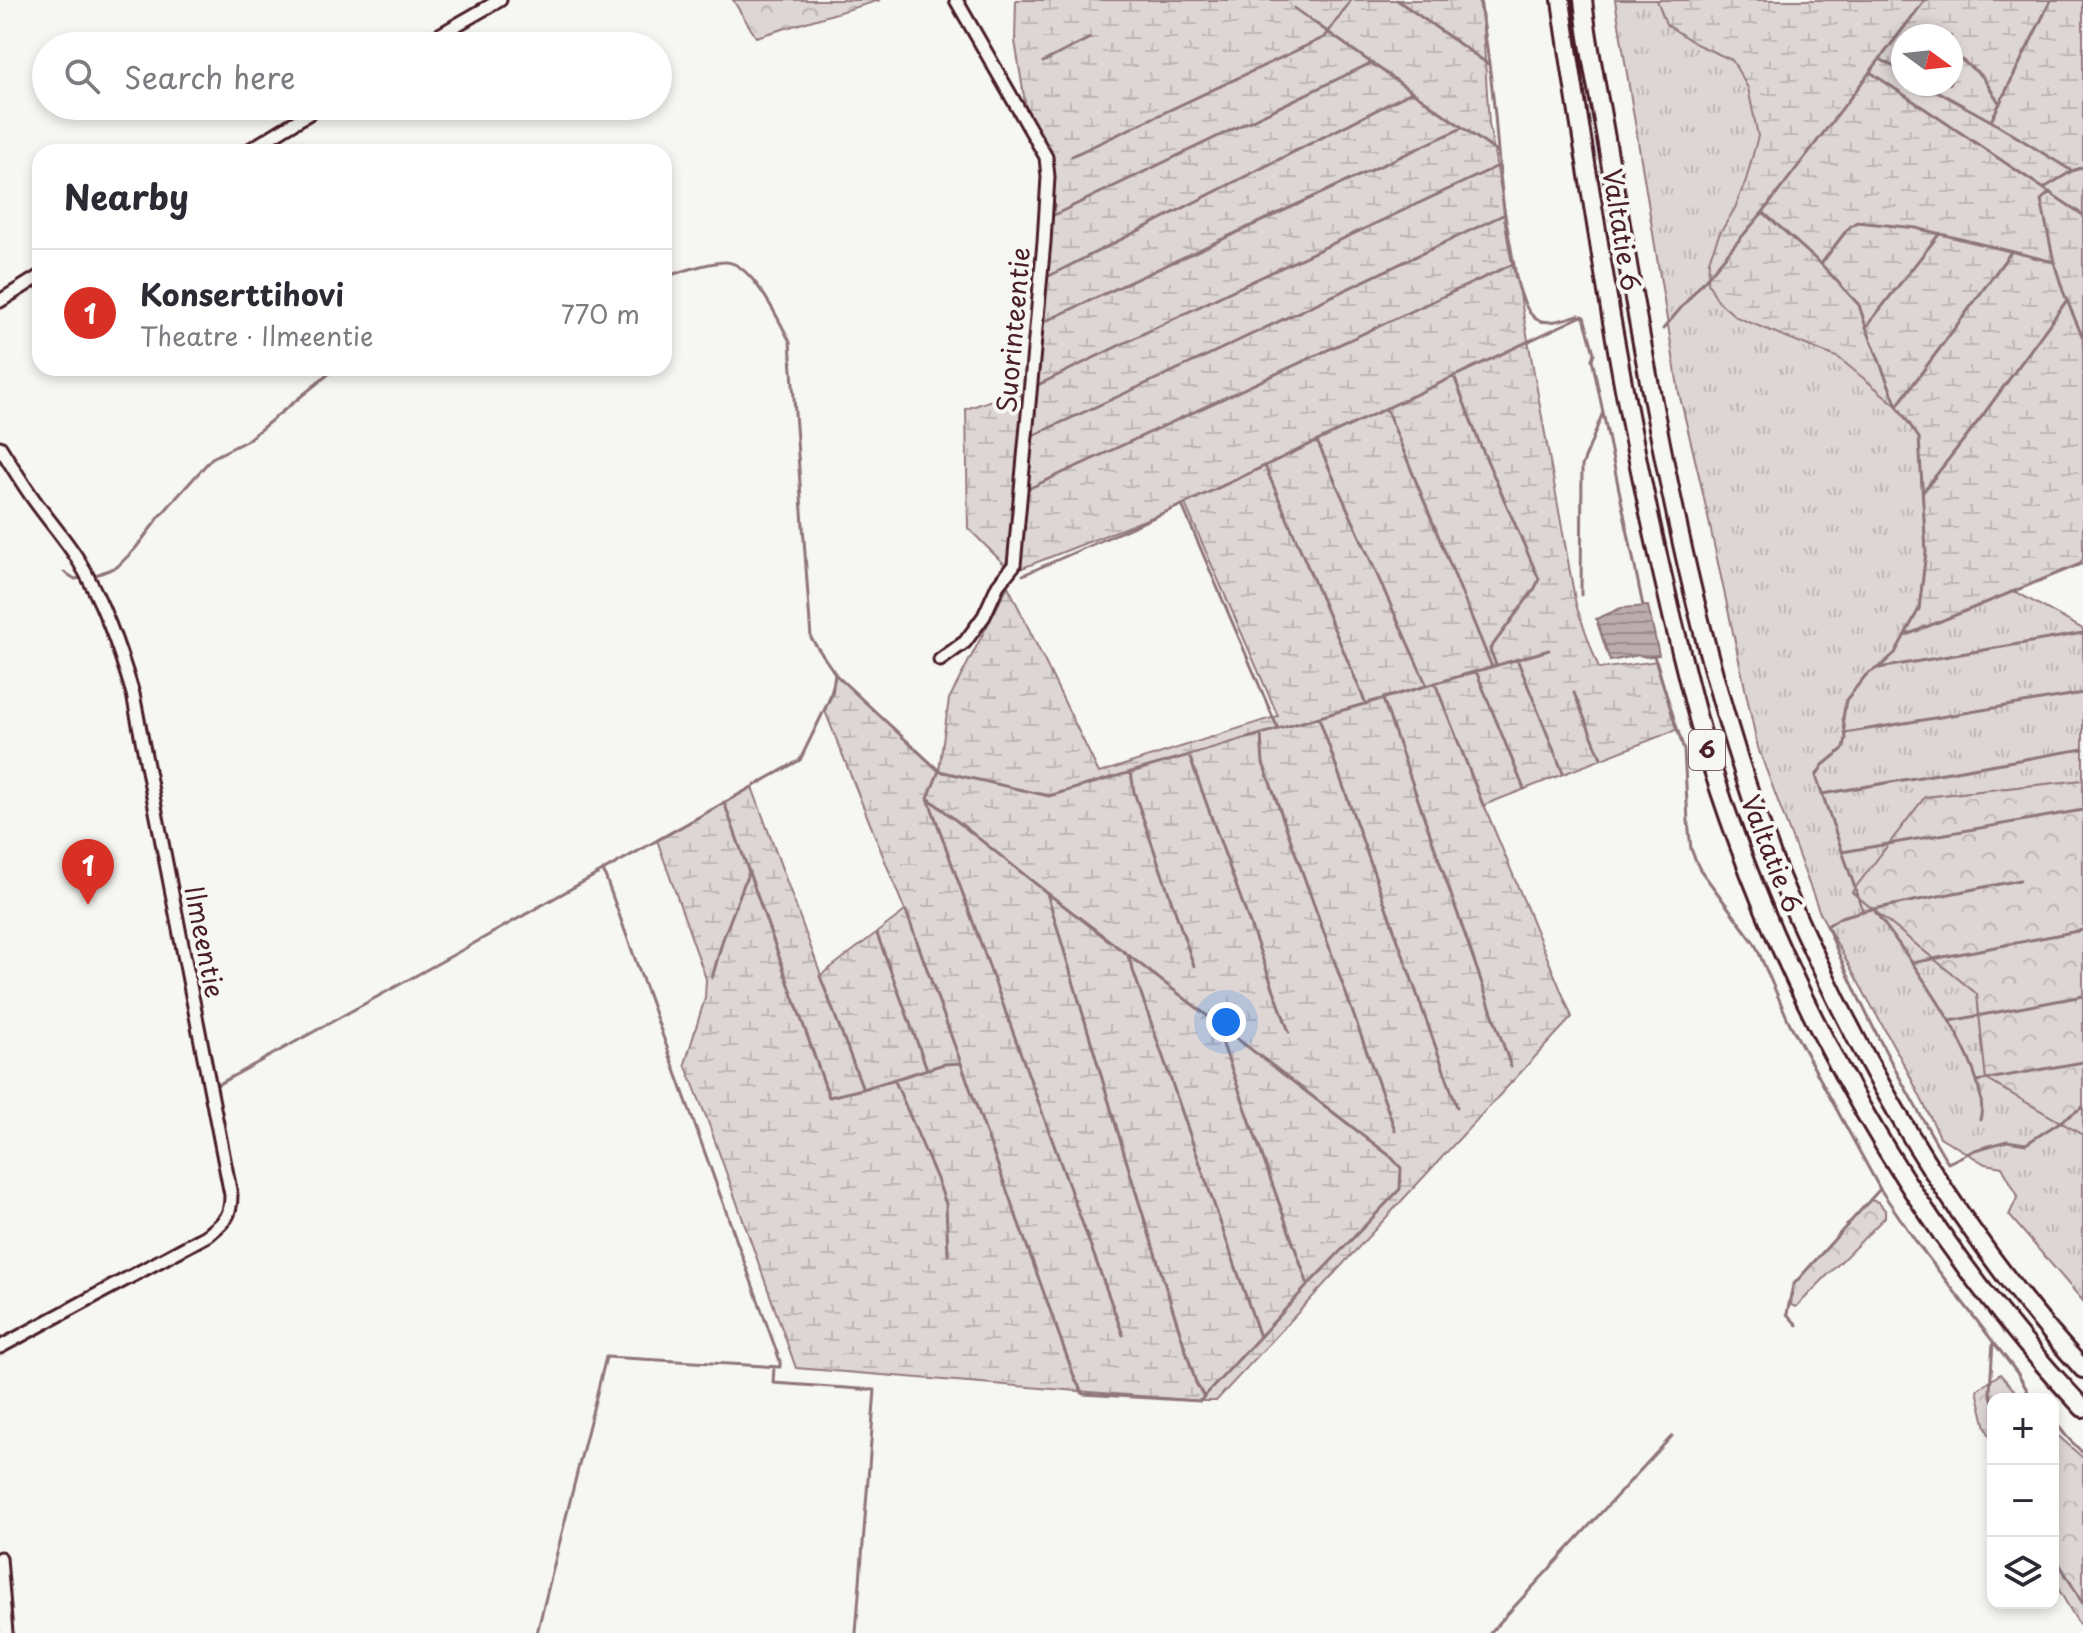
<!DOCTYPE html>
<html lang="en">
<head>
<meta charset="utf-8">
<style>
	body { margin:0; font-family:"Playpen Sans",sans-serif; background:#f2f2f3; color:#2b2b33 }
	.controls { position:absolute; right:24px; bottom:24px; display:grid; overflow:hidden; border-radius:16px; box-shadow:0 4px 12px #0003 }
	.controls button { width:72px; height:72px; display:grid; place-items:center; padding:0; border:0; border-bottom:2px solid #e1e1e2; background:#fff; color:#2b2b33; font:40px sans-serif }
	.compass { position:absolute; left:1891px; top:24px; width:72px; height:72px; border-radius:50%; background:#fff; box-shadow:0 4px 12px #0003; rotate:105deg }
	.you { position:absolute; left:1226px; top:1022px; width:28px; height:28px; margin:-20px; border:6px solid #fff; border-radius:50%; background:#1a73e8; box-shadow:0 0 0 12px #1a73e833 }
	.badge { display:grid; place-items:center; width:52px; height:52px; border-radius:50%; background:#d93025; color:#fff; font-size:26px; font-weight:700 }
	.pin { position:absolute; translate:-50% -66px; filter:drop-shadow(0 2px 4px #0008) }
	.pin::after { content:''; position:absolute; top:42px; width:28px; height:24px; background:inherit; clip-path:polygon(0 0,100% 0,50% 100%) }
	.list { margin:0; padding:0; list-style:none }
	h2 { display:flex; justify-content:space-between; align-items:center; height:104px; margin:0; padding:0 32px; font-size:34px }
	h2 small { font-size:26px; font-weight:400; color:#7c7c81 }
	.list li { display:grid; grid-template-columns:52px 1fr auto; gap:24px; align-items:center; box-sizing:border-box; height:128px; padding:0 32px; border-top:2px solid #e1e1e2 }
	.list b { display:block; font-size:30px; white-space:nowrap }
	.list p { margin:0; font-size:26px; white-space:nowrap; color:#7c7c81 }
	.list em { font-size:26px; font-style:normal; color:#7c7c81 }
	.icon { flex:none; width:44px; height:44px; fill:none; stroke:currentColor; stroke-width:2; stroke-linecap:round; stroke-linejoin:round }
	.map { position:relative; flex:none; width:2083px; height:1633px; overflow:hidden }
	.search { position:absolute; background:#fff; box-shadow:0 4px 12px #0003; left:32px; top:32px; width:640px; height:88px; display:flex; align-items:center; gap:20px; box-sizing:border-box; padding:0 28px; border-radius:44px; color:#7c7c81; font-size:30px }
	.panel { position:absolute; background:#fff; box-shadow:0 4px 12px #0003; left:32px; top:144px; width:640px; height:232px; border-radius:24px }
	.map>svg:first-child { display:block }
	.grass { fill:url(#grass-tufts); stroke:#947a80; stroke-width:2 }
	.forest { fill:url(#forest-crowns); stroke:#947a80; stroke-width:2 }
	.wetland { fill:url(#wetland-marsh); stroke:#947a80; stroke-width:2; fill-rule:evenodd }
	.water { fill:url(#water-rules); stroke:#8e747a; stroke-width:2 }
	.lines { fill:none; stroke-linecap:round; stroke-linejoin:round }
	.stream { stroke:#8e747a; stroke-width:3 }
	.minor-casing { stroke:#4a1f2b; stroke-width:17 }
	.highway-casing { stroke:#4a1f2b; stroke-width:22 }
	.minor { stroke:#f6f6f2; stroke-width:11 }
	.highway { stroke:#f6f6f2; stroke-width:16 }
	.labels { text-anchor:middle; stroke-width:8; stroke-linejoin:round; paint-order:stroke }
	.shield { fill:#f6f6f2; stroke:#7e6067; stroke-width:2 }
	.shield-label { font-size:24px; font-weight:bold; fill:#4a1f2b }
	.street-label { font-size:26px; fill:#4a1f2b; stroke:#f6f6f2 }
</style>
</head>
<body>
<div class="map">
<svg width="2083" height="1633" viewBox="0 0 2083 1633">
	<defs>
		<pattern id="grass-tufts" width="24" height="20" patternUnits="userSpaceOnUse" patternTransform="scale(2)"><rect width="24" height="20" fill="#ddd6d5"/><path d="M3 7l-1-3M5 7V3M7 7l1-3M15 17l-1-3M17 17v-4M19 17l1-3" fill="none" stroke="#bfb7b7"/></pattern>
		<pattern id="forest-crowns" width="20" height="18" patternUnits="userSpaceOnUse" patternTransform="scale(2)"><rect width="20" height="18" fill="#ddd6d5"/><path d="M2 6a3 3 0 1 1 6 0M12 15a3 3 0 1 1 6 0" fill="none" stroke="#bfb7b7"/></pattern>
		<pattern id="wetland-marsh" width="20" height="14" patternUnits="userSpaceOnUse" patternTransform="scale(2)"><rect width="20" height="14" fill="#ddd6d5"/><path d="M1 5h8M5 5V1M11 12h8M15 12V8" fill="none" stroke="#bfb7b7"/></pattern>
		<pattern id="water-rules" width="6" height="5" patternUnits="userSpaceOnUse" patternTransform="scale(2)"><rect width="6" height="5" fill="#bbadae"/><path d="M0 2.5h6" fill="none" stroke="#9a8c8e"/></pattern>
	</defs>
	<rect width="100%" height="100%" fill="#f6f6f2"/>
	<filter id="ink" filterUnits="userSpaceOnUse"><feTurbulence type="fractalNoise" baseFrequency=".0125" numOctaves="2"/><feDisplacementMap in="SourceGraphic" scale="16" xChannelSelector="R" yChannelSelector="G"/><feConvolveMatrix kernelMatrix="1 2 1 2 8 2 1 2 1" color-interpolation-filters="sRGB"/></filter>
	<g filter="url(#ink)">
		<path class="grass" d="M1615 0H1881L1903 36V84L1958 406 1976 570 2083 629V780L1925 797 1852 892 1977 994 1986 1079 2083 1135V1301L2009 1215 2018 1196 2002 1167 1985 1164 1940 1137 1907 1070 1820 913 1758 748 1700 480 1679 393Z"/>
		<path class="forest" d="M733 0H880L756 37Z
			M2083 780V1135L1986 1079 1977 994 1852 892 1925 797Z
			M1870 1200 1878 1202 1885 1210V1217L1796 1307 1791 1305 1793 1285Z
			M2000 1374 2022 1399H1993V1443L1986 1428 1977 1390Z
			M2053 1431 2083 1458V1631L2053 1580Z"/>
		<path class="wetland" d="M1016 0H1479L1483 29 1489 124 1576 605 1599 669 1657 661 1676 730 1484 805 1572 1017 1216 1401H1200L796 1368 707 1119 685 1064 705 998 706 979 657 840 752 787 821 975 905 911 825 711 836 675 939 770 949 699 1008 586 1099 773 1278 716 1185 504 1012 572 968 528 966 409 995 399 1030 393 1046 157 1031 139 1015 41Z
			M1657 0H2083V559L2078 565 1904 636 1919 609 1926 552 1919 438 1897 406 1839 358 1736 317 1718 301 1708 283 1709 260 1719 235 1735 208 1746 180 1758 136 1748 88 1732 60 1696 44 1666 24ZM1903 36H1951V84H1903Z"/>
		<path class="water" d="M1648 606 1659 655 1646 657 1639 655 1610 661 1596 619 1621 608Z"/>
		<g class="lines">
			<path class="stream" d="M1397 0 1488 64
				M1480 0C1486 38 1491 77 1495 115 1498 149 1507 307 1538 320 1551 325 1567 318 1579 315
				M1294 8 1497 152
				M1952 48 1959 58 1982 76 2000 104
				M1880 59 1903 72
				M1043 62 1090 38
				M1870 72 2083 215
				M1924 84 1991 121 2072 171
				M1991 121 2051 0
				M1072 156 1325 37 1351 0
				M2044 188 2072 171 2083 167
				M2050 192 2041 200 2054 262 2063 291 2083 338
				M1763 212 1821 264 1859 305 1866 327 1897 406 1919 438 1926 552 1919 609 1895 653 1882 665 1866 675 1846 700 1843 718 1846 738 1844 748 1823 765 1816 776 1863 911
				M1054 215 1371 63
				M1821 264 1849 227 1857 222 1916 228 2054 262
				M1049 276 1412 92
				M664 277C682 272 707 262 725 262 751 261 780 322 790 342L811 638 836 675 939 771 1049 796 1549 650
				M1582 316 1584 317 1594 353 1592 359 1643 606
				M1046 321 1462 128
				M1866 327 1940 233
				M1663 329 1763 212 1925 0
				M1454 376 1479 442 1539 579 1535 588 1490 649 1496 665
				M1040 384 1223 295 1498 166
				M1897 406 2011 252
				M1386 408 1492 667
				M1034 435 1204 357 1505 214
				M1317 441 1427 686
				M1265 466 1366 704
				M1030 488 1513 264
				M1923 492 1983 415 2067 300
				M1182 505 1278 729
				M64 572 75 579 85 577
				M1023 575 1182 505 1582 316
				M93 576 117 567 135 549 160 516 212 458 246 441 336 368
				M1581 595 1582 466 1603 412
				M1904 636 2083 563
				M1654 656 1684 750 1688 821 1691 849 1699 868 1755 944 1789 1022 1880 1189 1917 1243 2018 1374 2032 1399
				M1517 659 1563 773
				M1879 668 2083 633
				M1476 671 1524 789
				M1435 683 1483 805
				M1574 693 1601 758
				M1383 699 1511 1067
				M1319 718 1457 1107
				M1845 733 2083 693
				M1261 735 1263 763 1395 1130
				M1189 755 1289 1032
				M939 771 928 798 1123 1335
				M1131 772 1134 792 1194 966
				M1822 794 2083 749
				M724 802 829 1097 863 1089 944 1064 960 1063
				M1842 852 2083 810
				M2020 880 1863 911 1841 917 1827 926C1860 1008 1903 1086 1948 1163L1975 1150 2007 1141 2026 1144 2083 1107
				M1047 893 1133 1183 1196 1383 1204 1397
				M1874 910C1904 951 1995 1070 1980 1120
				M906 911 1075 1379 1083 1394 1200 1401 1308 1285 1400 1189 1401 1168 1390 1156 1046 892 928 798
				M877 934 927 1069
				M1128 956 1260 1337
				M1912 963 2083 930
				M820 976 863 1089
				M712 978 723 939 749 871
				M1950 1021 2083 996
				M1222 1027 1221 1039 1308 1285
				M894 1079 937 1179 946 1204 948 1255
				M1977 1081 2083 1062
				M217 1085 455 954 800 760 832 694 835 673
				M1797 1325 1787 1314 1793 1285 1880 1189
				M774 1367 773 1383 875 1390 856 1633
				M1993 1402 1990 1392 1993 1341
				M2053 1419 2066 1436 2083 1453
				M2053 1553 2083 1604
				M537 1633 606 1357 780 1367V1361L603 870
				M1490 1633 1672 1436"/>
			<defs>
				<path id="minor" d="M420 46 500 0
					M246 152 321 106
					M0 301 40 276
					M0 447C12 466 23 485 37 504 50 522 65 539 77 558 103 601 119 647 133 694L231 1195C231 1217 225 1221 208 1235L0 1347
					M940 660 965 642 984 616 998 585 1014 565 1044 242 1048 177 1046 157 956 0
					M0 1558 6 1633"/>
				<path id="highway" d="M1561 0C1572 81 1586 162 1599 243 1619 370 1643 495 1673 620 1685 667 1696 715 1710 761 1784 997 1913 1228 2083 1408
					M1583 0C1587 37 1594 74 1601 110 1612 171 1622 232 1633 293 1666 479 1702 664 1767 842 1786 896 1811 947 1836 999 1902 1132 1982 1259 2083 1369"/>
			</defs>
			<use href="#minor" class="minor-casing"/>
			<use href="#highway" class="highway-casing"/>
			<use href="#minor" class="minor"/>
			<use href="#highway" class="highway"/>
		</g>
	</g>
	<g class="labels">
		<rect class="shield" x="1689" y="730" width="36" height="40" rx="6"/>
		<g class="shield-label">
			<text x="1707" y="758">6</text>
		</g>
		<g class="street-label">
			<text transform="translate(1621 230) rotate(81)" y="9">Valtatie 6</text>
			<text transform="translate(1014 330) rotate(-85)" y="9">Suorinteentie</text>
			<text transform="translate(1771 854) rotate(69)" y="9">Valtatie 6</text>
			<text transform="translate(204 942) rotate(79)" y="9">Ilmeentie</text>
		</g>
	</g>
</svg>
<div class="controls">
<button>+</button>
<button>−</button>
<button><svg class="icon" aria-label="layers" viewBox="0 0 24 24"><path d="M12 4l9 5-9 5-9-5zM3 14l9 5 9-5"/></svg></button>
</div>
<svg class="compass" viewBox="-18 -18 36 36"><path d="M0-13l5 13h-10z" fill="#e53935"/><path d="M0 13l5-13h-10z" fill="#7c7c81"/></svg>
<div class="you"></div>
<div class="pin badge" style="left:88px;top:905px">1</div>
<div class="search"><svg class="icon" aria-label="search" viewBox="0 0 24 24"><circle cx="10" cy="10" r="6"/><path d="M15 15l6 6"/></svg>Search here</div>
<section class="panel">
<h2>Nearby<small></small></h2>
<ul class="list">
<li><span class="badge">1</span><div><b>Konserttihovi</b><p>Theatre · Ilmeentie</p></div><em>770 m</em></li>
</ul>
</section>
</div>
</body>
</html>
